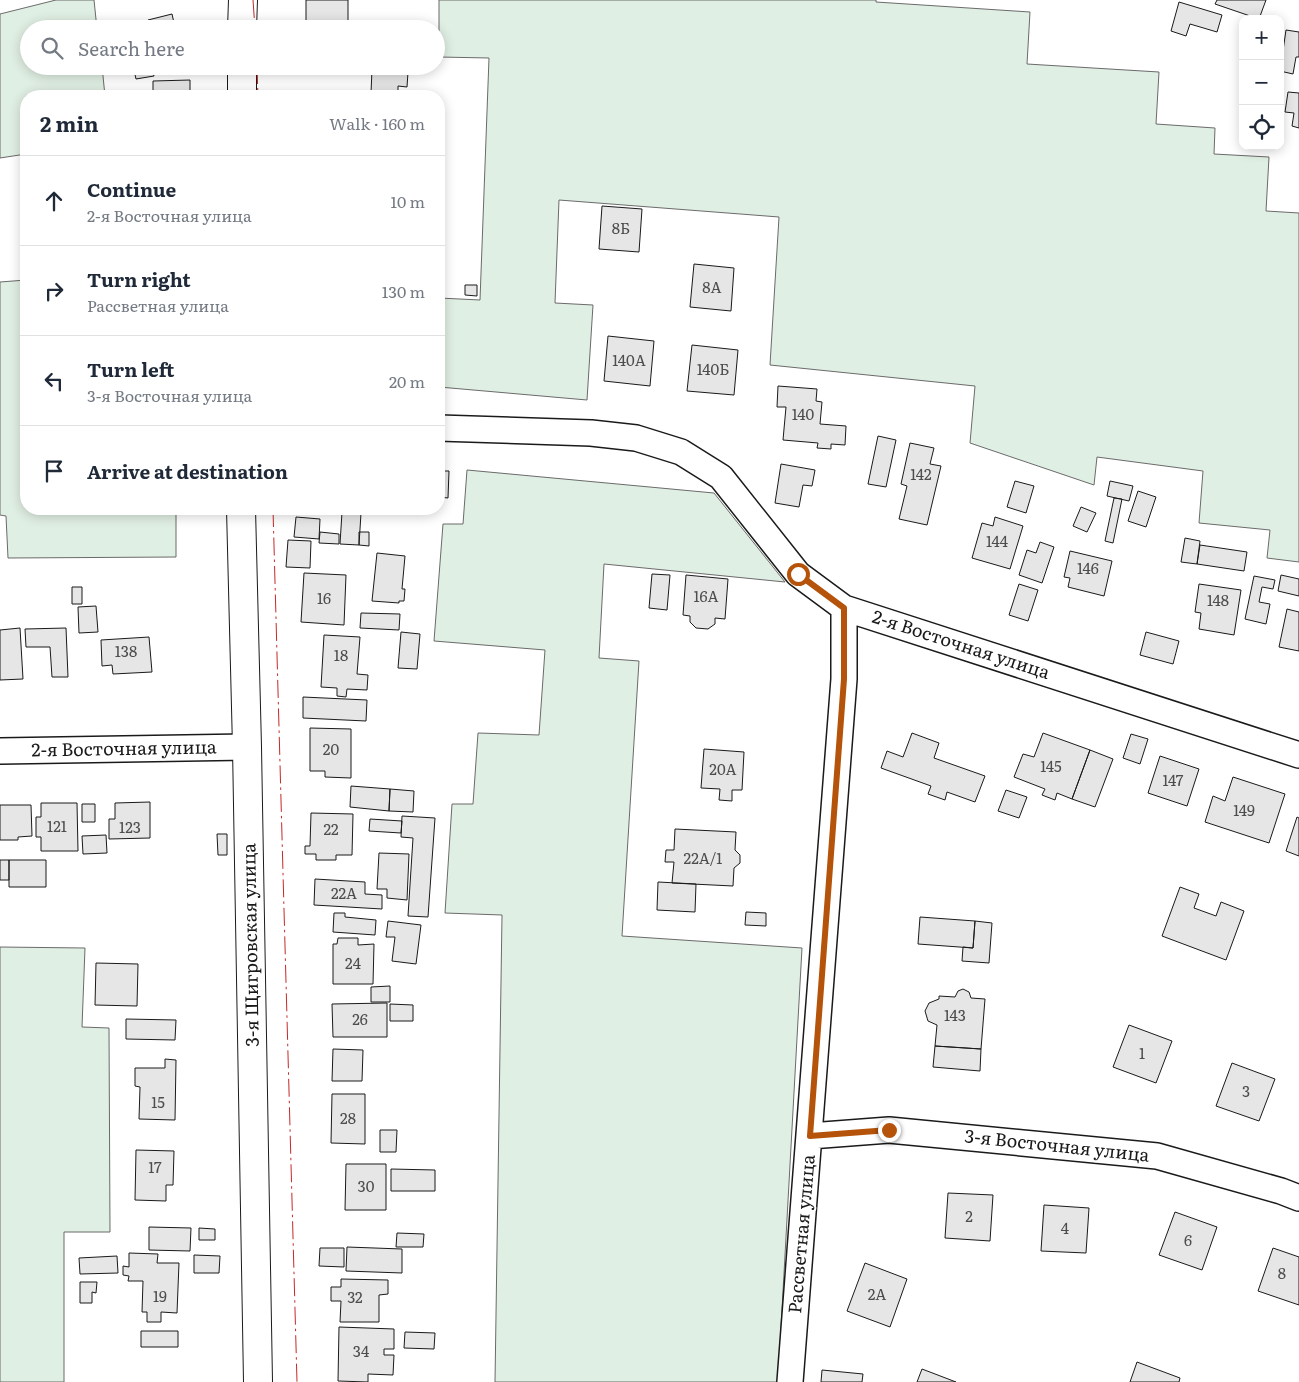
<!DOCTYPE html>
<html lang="en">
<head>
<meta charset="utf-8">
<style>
	body { margin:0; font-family:Literata,serif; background:#f6f6f7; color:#1f2937 }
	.controls { position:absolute; right:15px; top:15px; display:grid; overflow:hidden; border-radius:10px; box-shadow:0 2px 12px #0003 }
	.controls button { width:45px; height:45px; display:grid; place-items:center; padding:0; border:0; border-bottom:1px solid #e0e1e3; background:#fff; color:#1f2937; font:25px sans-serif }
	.stop { position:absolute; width:15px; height:15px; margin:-11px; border:4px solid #b45309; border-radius:50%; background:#fff }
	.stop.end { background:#b45309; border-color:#fff; box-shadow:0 1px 5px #0008 }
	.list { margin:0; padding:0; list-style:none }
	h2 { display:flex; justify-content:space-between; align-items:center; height:65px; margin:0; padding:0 20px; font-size:21px }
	h2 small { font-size:16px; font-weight:400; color:#747a83 }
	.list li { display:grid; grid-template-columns:32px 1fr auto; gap:15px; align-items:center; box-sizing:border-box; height:90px; padding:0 20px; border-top:1px solid #e0e1e3 }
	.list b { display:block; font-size:19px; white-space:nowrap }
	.list p { margin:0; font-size:16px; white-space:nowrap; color:#747a83 }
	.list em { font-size:16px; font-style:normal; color:#747a83 }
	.icon { flex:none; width:28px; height:28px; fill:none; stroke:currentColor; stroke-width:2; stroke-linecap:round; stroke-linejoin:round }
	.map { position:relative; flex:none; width:1299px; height:1382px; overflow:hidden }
	.search { position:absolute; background:#fff; box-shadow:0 2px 12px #0003; left:20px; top:20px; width:425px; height:55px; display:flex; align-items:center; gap:12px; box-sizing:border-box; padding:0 18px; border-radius:28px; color:#747a83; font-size:19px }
	.panel { position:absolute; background:#fff; box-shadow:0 2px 12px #0003; left:20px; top:90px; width:425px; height:425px; border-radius:20px }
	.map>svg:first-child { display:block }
	.green { fill:#e0efe3; stroke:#6a6a6a }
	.building { fill:#e6e6e6; stroke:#1a1a1a }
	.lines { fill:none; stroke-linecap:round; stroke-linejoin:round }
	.minor-casing { stroke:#1a1a1a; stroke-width:28 }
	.tertiary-casing { stroke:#1a1a1a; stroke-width:30 }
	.minor { stroke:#fff; stroke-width:25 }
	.tertiary { stroke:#fff; stroke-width:28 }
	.power { stroke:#c62828; stroke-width:1; stroke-dasharray:18 4 2.5 4; stroke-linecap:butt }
	.route { stroke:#b45309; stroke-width:6 }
	.labels { text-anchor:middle; stroke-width:4; stroke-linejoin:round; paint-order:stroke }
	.number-label { font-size:15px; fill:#4d4d4d }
	.street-label { font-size:18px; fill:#1a1a1a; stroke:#fff }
</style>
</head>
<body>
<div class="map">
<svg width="1299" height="1382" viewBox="0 0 1299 1382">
	<rect width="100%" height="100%" fill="#fff"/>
	<path class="green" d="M56 0H94L97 29H29V66H102L105 96H26V154L0 158V14Z
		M439 0H876V2L1030 12 1027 64 1159 72 1156 124 1215 128 1214 154 1269 157 1266 211 1299 213V562L1267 558 1270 530 1199 523 1203 471 1097 457 1094 485 970 443 975 386 770 365 779 217 559 200 555 303 593 305 587 400 439 387V298L480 300 489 58 439 57Z
		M26 280V509H176V557L8 558 6 516 0 515V282Z
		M467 470 714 493 785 582 604 564 599 658 639 661 622 936 802 948 778 1382H495L502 915 445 913 452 804H473L478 733 539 735 545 650 434 641 443 524H463Z
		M0 947 85 948 82 1027 109 1028 110 1232H64V1382H0Z"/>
	<path class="building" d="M306 0H348V26H362V29H306Z
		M1217 0H1266L1259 19 1215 4Z
		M1179 2 1222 15 1217 32 1190 24 1186 36 1171 31Z
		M172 14 174 23 150 29 148 20Z
		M1286 30 1299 32V57H1296L1293 74 1280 71Z
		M133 66H152L154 76 136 79Z
		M372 69 408 72 407 87 398 86V95L371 93Z
		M190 80V96H153V81Z
		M307 92 363 94V96H307Z
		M1288 92 1299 93V128L1292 126 1294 113 1285 112Z
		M602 206 642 209 639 252 599 249Z
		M694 264 734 268 731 311 690 307Z
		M465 285H477V296L465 295Z
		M608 336 654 341 650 386 604 381Z
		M692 345 738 350 734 395 687 391Z
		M778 386 817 389 816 401 822 402 820 424 846 426 845 445 831 444V449L817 448 818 443 783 440 786 407H777Z
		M878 436 896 440 886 487 868 484Z
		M910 443 934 448 930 464 941 466 927 525 899 519 907 486 901 484Z
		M781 464 815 470 812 486 803 485 799 507 775 503Z
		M439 471H449L448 498 439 497Z
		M1015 481 1034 486 1026 513 1007 507Z
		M1110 481 1133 486 1129 501 1107 496Z
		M1138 491 1156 497 1146 527 1128 521Z
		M1114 498 1122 499 1113 543 1105 541Z
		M1081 507 1096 513 1087 532 1073 526Z
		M342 512 361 513 359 545 340 544Z
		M296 517 320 519 319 539 294 537Z
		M995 517 1023 526 1010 569 972 558 982 523 993 526Z
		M320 532 339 534V544L319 543Z
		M359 532H369V546L359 545Z
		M1185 538 1200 541 1197 564 1181 562Z
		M288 540 311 541 310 568 286 567Z
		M1040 542 1054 547 1042 583 1019 575 1027 550 1036 553Z
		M1200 545 1247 552 1244 571 1197 564Z
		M1070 551 1112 561 1104 596 1068 587 1070 578 1064 577Z
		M377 553 405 556 402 589H405L404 601H399V603L372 601Z
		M304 573 346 575 344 625 301 622Z
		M652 574 670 575 667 610 649 608Z
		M686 575 728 579 725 619 715 618V624L708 629 696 628 690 622V616L683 615Z
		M1281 575 1299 579V596L1278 591Z
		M1254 576 1275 580 1273 589 1262 587 1259 602 1270 604 1266 624 1245 619Z
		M1019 584 1038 590 1028 621 1009 615Z
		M1199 584 1241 590 1234 635 1199 629 1201 613 1195 612Z
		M72 587H82V604H72Z
		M96 606 98 632 79 633 78 607Z
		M1287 609 1299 612V651L1279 647Z
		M361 613 400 614 399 630 360 628Z
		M20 628 23 679 0 680V630Z
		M66 628 68 677H52L50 647H26L25 629Z
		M401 632 420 634 417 669 398 668Z
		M1146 632 1179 641 1173 664 1140 655Z
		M324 635 360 637 357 674 368 675 367 690 347 689 346 697 337 696V688L321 687Z
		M149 637 152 672 113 674 112 665 102 666 101 640Z
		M303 697 367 700 366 721 303 718Z
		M310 728 351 729V778L325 777V771H310Z
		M912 733 939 743 934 758 985 776 975 802 947 792 945 800 928 794 931 786 881 768 887 751 903 757Z
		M1043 733 1090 750 1072 799 1057 793 1055 800 1042 795 1045 789 1014 777 1023 754 1034 757Z
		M1131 734 1148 739 1140 764 1123 758Z
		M704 749 744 752 742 790H732V801L719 800 720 789 701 788Z
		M1090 750 1113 759 1095 807 1072 799Z
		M1160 756 1199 769 1187 806 1148 793Z
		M1233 777 1285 794 1269 843 1205 822 1213 796 1225 801Z
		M351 786 390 789 389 811 350 807Z
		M390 789 414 791 413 812 389 811Z
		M1006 790 1027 797 1019 818 998 811Z
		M150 802V838L109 839V819H115V803Z
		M41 803H77L78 851H41V837H36V817H41Z
		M82 804H95V822H82Z
		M0 805H31L32 836 18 837V840H0Z
		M311 813 353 814 352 855H336V860H316V854H305V846H310Z
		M402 816 435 818 428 917 408 916 413 838 401 837Z
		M1297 817 1299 818V856L1286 851Z
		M370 819 402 821 401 833 369 831Z
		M675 829 736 832 735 850 740 855V863L734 868 733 886 672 883 674 862H665L666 850H674Z
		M217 834H227V855H218Z
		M106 835 107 853 83 854 82 836Z
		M379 853 409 854 407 900 387 898V889H377Z
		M0 860H9V880H0Z
		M9 860H46V887H9Z
		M315 879 365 882V894L382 895V909L314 905Z
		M658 882 696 884 695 912 657 910Z
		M1180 887 1199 894 1194 908 1216 916 1221 902 1244 911 1226 960 1162 936Z
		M746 912 766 913V926L745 925Z
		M334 913H345V917L376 920 375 935 333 932Z
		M920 917 975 921 973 948 918 944Z
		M388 921 421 925 416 964 392 961 395 937H386Z
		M975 921 992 923 989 963 962 961 963 947 973 948Z
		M338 938H358V945L374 944 373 984H333V944H337Z
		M96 963 138 964 137 1006 95 1005Z
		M390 986V1002H371V987Z
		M963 989 969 992 971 998 985 999 981 1049 935 1046 937 1025 928 1021 925 1011 929 1003 939 999V996L955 997 958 991Z
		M387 1003V1037H333L332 1004Z
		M390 1004 413 1005V1021H390Z
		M126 1019 176 1020 175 1040 126 1039Z
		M1129 1025 1172 1041 1156 1083 1113 1067Z
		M935 1046 981 1049 980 1071 933 1067Z
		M333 1049 363 1050 362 1081H332Z
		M165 1059 176 1060 175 1120 139 1119 140 1087 135 1086V1068H165Z
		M1232 1063 1275 1079 1259 1121 1216 1106Z
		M332 1094H365V1144L331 1143Z
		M380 1130H397L396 1152H380Z
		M136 1150 174 1151 173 1185H166V1201L135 1200Z
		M346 1164H386V1210H345Z
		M391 1169 435 1170V1191H391Z
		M948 1193 993 1195 990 1241 945 1238Z
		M1044 1205 1089 1208 1086 1253 1041 1251Z
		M1175 1212 1217 1227 1202 1270 1159 1255Z
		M149 1227 191 1228 190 1251 149 1250Z
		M199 1228 215 1229V1240H199Z
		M397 1233 424 1234 423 1247H396Z
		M347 1247 402 1249V1273L346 1271Z
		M320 1248H344V1267L319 1266Z
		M1273 1248 1299 1257V1305L1258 1291Z
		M129 1253 158 1254 157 1263H179L177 1313 161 1312V1322H147V1312H142L143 1281H128L129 1276 123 1275V1266L129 1267Z
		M194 1255 220 1256 219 1273H194Z
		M117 1256 118 1273 80 1274 79 1258Z
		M865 1263 907 1279 890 1327 847 1311Z
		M341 1279 388 1280V1294L379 1295V1322H340L341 1301H331V1287H341Z
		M80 1282H97L96 1293 92 1292V1303H80Z
		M339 1327 394 1329V1349H384V1355H394L393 1375 368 1374V1382L338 1381Z
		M141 1331H178V1347H141Z
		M405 1332 435 1333 434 1349 404 1348Z
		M1137 1362 1180 1378 1179 1382H1130Z
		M922 1369 956 1382H917Z
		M822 1370 863 1374 862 1382H821Z"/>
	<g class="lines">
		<defs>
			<path id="minor" d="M439 428 591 433 636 438 681 452 721 477 798 574 844 608 1299 755
				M0 751 247 747
				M810 1136 889 1130 1157 1156 1281 1191 1299 1198
				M790 1382 844 679V608"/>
			<path id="tertiary" d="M242 29 243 0
				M242 96V66
				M241 509 247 747 258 1382"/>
		</defs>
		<use href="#minor" class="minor-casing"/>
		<use href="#tertiary" class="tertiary-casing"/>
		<use href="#minor" class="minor"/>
		<use href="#tertiary" class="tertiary"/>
		<path class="power" d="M253 0 255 29
			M257 66 258 96
			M273 509 297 1382"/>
	</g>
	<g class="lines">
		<path class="route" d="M798 574 844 608V679L810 1136 889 1130"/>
	</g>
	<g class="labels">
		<g class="number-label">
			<text x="621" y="234">8Б</text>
			<text x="712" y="293">8А</text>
			<text x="629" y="366">140А</text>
			<text x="713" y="375">140Б</text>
			<text x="803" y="420">140</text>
			<text x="921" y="480">142</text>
			<text x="997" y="547">144</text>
			<text x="1088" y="574">146</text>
			<text x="706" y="602">16А</text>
			<text x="324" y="604">16</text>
			<text x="1218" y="606">148</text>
			<text x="126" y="657">138</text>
			<text x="341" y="661">18</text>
			<text x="331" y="755">20</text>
			<text x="1051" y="772">145</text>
			<text x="723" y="775">20А</text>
			<text x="1173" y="786">147</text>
			<text x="1244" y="816">149</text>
			<text x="57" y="832">121</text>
			<text x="130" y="833">123</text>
			<text x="331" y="835">22</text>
			<text x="703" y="864">22А/1</text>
			<text x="344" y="899">22А</text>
			<text x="353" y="969">24</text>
			<text x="955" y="1021">143</text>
			<text x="360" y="1025">26</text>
			<text x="1142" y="1059">1</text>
			<text x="1246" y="1097">3</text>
			<text x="158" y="1108">15</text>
			<text x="348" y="1124">28</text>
			<text x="155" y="1173">17</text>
			<text x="366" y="1192">30</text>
			<text x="969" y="1222">2</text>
			<text x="1065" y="1234">4</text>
			<text x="1188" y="1246">6</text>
			<text x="1282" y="1279">8</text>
			<text x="877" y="1300">2А</text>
			<text x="160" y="1302">19</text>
			<text x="355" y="1303">32</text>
			<text x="361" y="1357">34</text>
		</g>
		<g class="street-label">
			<text transform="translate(961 645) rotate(18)" y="6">2-я Восточная улица</text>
			<text transform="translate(124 749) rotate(-1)" y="6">2-я Восточная улица</text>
			<text transform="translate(251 945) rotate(-91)" y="6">3-я Щигровская улица</text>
			<text transform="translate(1057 1146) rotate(6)" y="6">3-я Восточная улица</text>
			<text transform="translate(802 1234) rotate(-85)" y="6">Рассветная улица</text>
		</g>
	</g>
</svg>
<div class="controls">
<button>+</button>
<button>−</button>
<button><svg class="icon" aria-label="locate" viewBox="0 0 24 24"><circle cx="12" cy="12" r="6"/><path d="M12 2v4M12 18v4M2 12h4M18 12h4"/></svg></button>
</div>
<div class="stop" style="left:798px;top:574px"></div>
<div class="stop end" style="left:889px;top:1130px"></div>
<div class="search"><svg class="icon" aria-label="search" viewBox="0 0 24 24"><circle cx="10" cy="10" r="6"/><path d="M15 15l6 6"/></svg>Search here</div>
<section class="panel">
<h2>2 min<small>Walk · 160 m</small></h2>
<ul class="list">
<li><svg class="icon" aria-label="ahead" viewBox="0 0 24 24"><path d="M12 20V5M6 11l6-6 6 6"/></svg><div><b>Continue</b><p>2-я Восточная улица</p></div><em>10 m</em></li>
<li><svg class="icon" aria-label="right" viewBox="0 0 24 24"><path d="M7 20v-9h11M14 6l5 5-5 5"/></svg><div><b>Turn right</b><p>Рассветная улица</p></div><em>130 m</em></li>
<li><svg class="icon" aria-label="left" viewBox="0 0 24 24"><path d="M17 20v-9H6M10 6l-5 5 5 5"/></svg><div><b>Turn left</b><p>3-я Восточная улица</p></div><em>20 m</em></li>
<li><svg class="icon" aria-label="arrive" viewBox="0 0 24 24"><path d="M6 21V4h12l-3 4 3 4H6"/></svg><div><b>Arrive at destination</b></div></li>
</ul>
</section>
</div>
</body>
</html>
